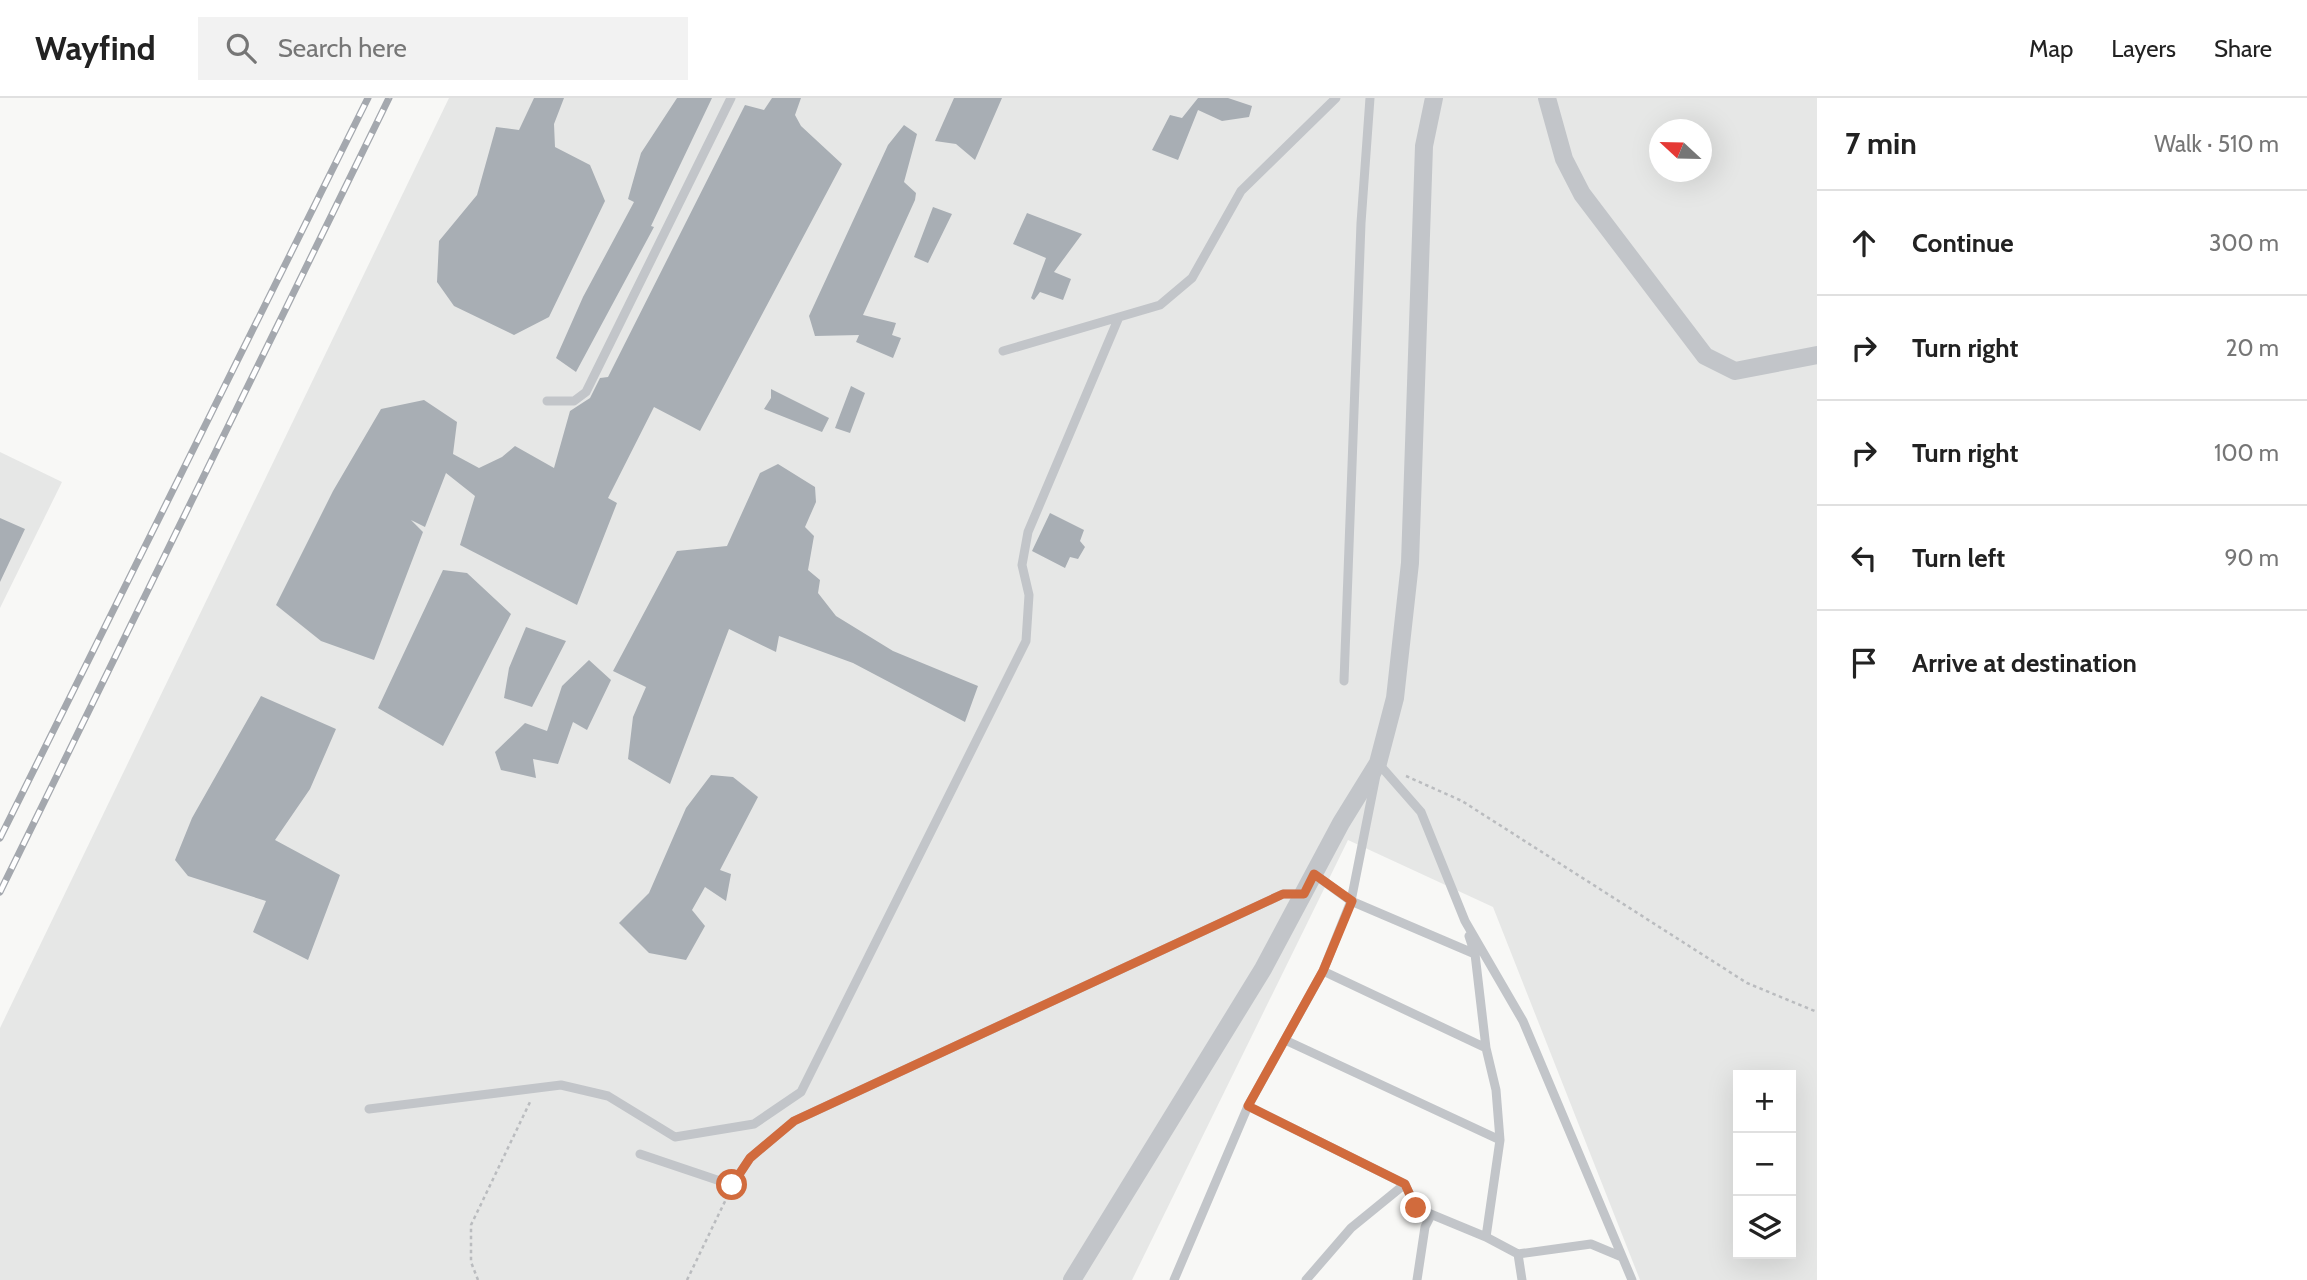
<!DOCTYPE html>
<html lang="en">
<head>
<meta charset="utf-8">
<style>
	body { margin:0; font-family:Cabin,sans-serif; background:#f2f2f2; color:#222 }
	.controls { position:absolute; right:21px; bottom:21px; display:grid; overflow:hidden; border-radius:0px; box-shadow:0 7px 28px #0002 }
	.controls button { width:63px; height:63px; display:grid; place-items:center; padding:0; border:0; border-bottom:2px solid #e0e0e0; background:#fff; color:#222; font:35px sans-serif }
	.compass { position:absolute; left:1649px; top:21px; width:63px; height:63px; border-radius:50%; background:#fff; box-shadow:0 7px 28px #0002; rotate:292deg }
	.stop { position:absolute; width:21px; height:21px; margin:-16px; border:5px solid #d16b3d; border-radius:50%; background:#fff }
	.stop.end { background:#d16b3d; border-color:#fff; box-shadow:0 2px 7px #0008 }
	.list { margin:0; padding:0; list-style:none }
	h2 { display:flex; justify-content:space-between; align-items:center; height:91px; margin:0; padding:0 28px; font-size:30px }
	h2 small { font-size:23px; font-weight:400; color:#767676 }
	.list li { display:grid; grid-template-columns:46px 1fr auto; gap:21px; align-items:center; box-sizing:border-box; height:105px; padding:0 28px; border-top:2px solid #e0e0e0 }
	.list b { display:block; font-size:26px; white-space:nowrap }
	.list em { font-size:23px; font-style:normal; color:#767676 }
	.icon { flex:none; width:38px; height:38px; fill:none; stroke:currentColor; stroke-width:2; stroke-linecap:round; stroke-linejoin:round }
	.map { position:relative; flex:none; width:1817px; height:1182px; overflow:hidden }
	header { display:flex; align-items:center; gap:42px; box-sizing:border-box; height:98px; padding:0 35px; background:#fff; border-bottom:2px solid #e0e0e0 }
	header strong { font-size:33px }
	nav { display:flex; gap:38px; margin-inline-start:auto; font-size:24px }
	.search { width:490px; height:63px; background:#f2f2f2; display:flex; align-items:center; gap:18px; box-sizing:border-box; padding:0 24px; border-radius:0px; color:#767676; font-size:26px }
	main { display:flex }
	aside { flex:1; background:#fff }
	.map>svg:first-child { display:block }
	.built { fill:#e6e7e6; fill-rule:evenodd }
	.building { fill:#a8aeb4 }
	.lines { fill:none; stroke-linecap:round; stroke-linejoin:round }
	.path { stroke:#babcbf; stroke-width:2.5; stroke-dasharray:3.5 3.5; stroke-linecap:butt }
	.service { stroke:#c2c5c9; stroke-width:9 }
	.minor { stroke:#c2c5c9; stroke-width:18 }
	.rail-casing { stroke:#a4a8ae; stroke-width:7 }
	.rail { stroke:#fff; stroke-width:4.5; stroke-dasharray:13; stroke-linecap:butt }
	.route { stroke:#d16b3d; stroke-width:9 }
</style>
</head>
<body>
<header>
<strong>Wayfind</strong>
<div class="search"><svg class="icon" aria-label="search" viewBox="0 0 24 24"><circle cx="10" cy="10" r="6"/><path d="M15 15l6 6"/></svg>Search here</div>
<nav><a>Map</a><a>Layers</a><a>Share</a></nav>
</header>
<main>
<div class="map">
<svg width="1817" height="1182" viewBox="0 0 1817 1182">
	<rect width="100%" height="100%" fill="#f8f8f6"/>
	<path class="built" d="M449 0H1817V1182H1640L1493 809 1348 742 1132 1182H0V930ZM1660 32H1702V74H1660ZM1738 977H1791V1156H1738Z
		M0 354 62 384 0 510Z"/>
	<path class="building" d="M534 0H564L554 26 555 49 590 67 605 103 549 219 514 237 454 208 437 184 439 143 477 97 496 29 519 32Z
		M677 0H712L651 128 654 129 576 274 556 260 583 199 634 104 628 101 641 55Z
		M772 0H801L795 17 801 28 842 66 700 333 654 309 608 400 617 405 577 507 460 447 475 398 446 375 425 429 411 422 423 434 374 562 321 543 276 507 333 393 381 311 424 302 457 324 453 356 479 370 502 359 515 348 554 370 570 313 590 300 600 280 608 279 745 7 764 12Z
		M954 0H1002L975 62 956 46 935 43Z
		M1198 0H1228L1252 8 1249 19 1222 23 1198 12 1178 62 1152 52 1170 17 1182 20Z
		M904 27 917 36 904 84 916 95 915 102 863 217 896 225 892 237 901 240 893 260 856 244 859 237 815 238 809 218 888 47Z
		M933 109 952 116 928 165 914 159Z
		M1027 115 1082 136 1054 174 1071 181 1063 202 1040 194 1034 202 1031 200 1046 160 1013 146Z
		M851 288 865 295 850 335 835 330Z
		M771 291 829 320 822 334 764 311 771 300Z
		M778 366 815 389 816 404 805 429 814 438 808 472 820 482 818 495 836 518 893 553 978 588 965 624 853 565 779 538 776 554 729 531 670 686 628 661 633 619 646 589 613 573 677 453 727 448 760 375Z
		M1050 415 1084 432 1080 443 1085 449 1078 461 1070 459 1065 470 1032 453Z
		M0 420 25 431 0 484Z
		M443 472 467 475 511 516 443 648 378 610Z
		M526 529 566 543 532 609 504 600 509 570Z
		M589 562 611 582 587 632 573 624 558 666 533 661 536 680 501 672 495 654 525 625 547 633 562 588Z
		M261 598 336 631 310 691 275 742 340 777 308 862 253 834 266 803 188 778 175 762 192 720Z
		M711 677 733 679 758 699 720 772 731 776 726 803 705 789 692 812 705 828 686 862 649 855 619 825 649 795 686 710Z"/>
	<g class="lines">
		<path class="path" d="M1406 678 1462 703 1747 885 1817 914
			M478 1182 471 1164V1127L530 1004
			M687 1182 728 1097"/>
		<path class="service" d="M1003 253 1160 207 1192 180 1241 93 1336 0
			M547 303H574L586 294 731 0
			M1344 583 1361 125 1370 0
			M1378 665 1421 714 1465 823 1523 923 1632 1182
			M1314 776 1351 803 1475 856
			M1469 838 1475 856 1486 950 1496 992 1500 1042 1486 1139
			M1323 873 1486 950
			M1285 942 1500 1042
			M1248 1008 1405 1086 1416 1110 1486 1139 1518 1156 1522 1182
			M369 1011 561 987 608 998 675 1039 754 1026 801 994 1026 543 1029 497 1022 467 1028 434 1119 219
			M640 1056 732 1087 750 1060 794 1023 1283 796H1304
			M1518 1156 1591 1146 1622 1159
			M1174 1182 1248 1008 1323 873 1351 803 1376 677
			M1306 1182 1351 1130 1405 1086
			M1417 1182 1425 1129 1431 1117"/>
		<path class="minor" d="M1547 0 1564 61 1582 96 1705 258 1735 273 1817 257
			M1072 1182 1263 871 1341 725 1378 665 1395 600 1410 465 1424 48 1434 0"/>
		<defs>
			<path id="rail" d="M0 740 368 0
				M0 794 389 0"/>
		</defs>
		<use href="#rail" class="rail-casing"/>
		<use href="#rail" class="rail"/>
	</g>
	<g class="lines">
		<path class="route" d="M732 1087 750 1060 794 1023 1283 796H1304L1314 776 1352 803 1323 873 1248 1008 1405 1086 1416 1110"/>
	</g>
</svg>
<div class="controls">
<button>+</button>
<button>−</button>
<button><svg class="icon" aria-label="layers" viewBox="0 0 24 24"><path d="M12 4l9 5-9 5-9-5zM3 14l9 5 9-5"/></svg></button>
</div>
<svg class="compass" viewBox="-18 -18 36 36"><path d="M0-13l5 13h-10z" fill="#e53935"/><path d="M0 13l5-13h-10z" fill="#767676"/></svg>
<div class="stop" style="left:732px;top:1087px"></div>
<div class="stop end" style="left:1416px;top:1110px"></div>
</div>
<aside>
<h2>7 min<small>Walk · 510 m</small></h2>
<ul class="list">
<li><svg class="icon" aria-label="ahead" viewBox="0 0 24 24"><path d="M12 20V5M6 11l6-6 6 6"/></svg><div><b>Continue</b></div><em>300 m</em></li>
<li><svg class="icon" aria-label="right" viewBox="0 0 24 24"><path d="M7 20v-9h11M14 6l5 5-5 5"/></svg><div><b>Turn right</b></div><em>20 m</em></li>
<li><svg class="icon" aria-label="right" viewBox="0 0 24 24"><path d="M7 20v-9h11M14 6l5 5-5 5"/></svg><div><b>Turn right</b></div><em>100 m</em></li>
<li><svg class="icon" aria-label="left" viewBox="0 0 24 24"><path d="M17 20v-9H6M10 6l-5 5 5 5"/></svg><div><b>Turn left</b></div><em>90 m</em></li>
<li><svg class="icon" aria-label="arrive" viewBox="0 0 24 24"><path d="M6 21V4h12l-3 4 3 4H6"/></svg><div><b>Arrive at destination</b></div></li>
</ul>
</aside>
</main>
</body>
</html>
